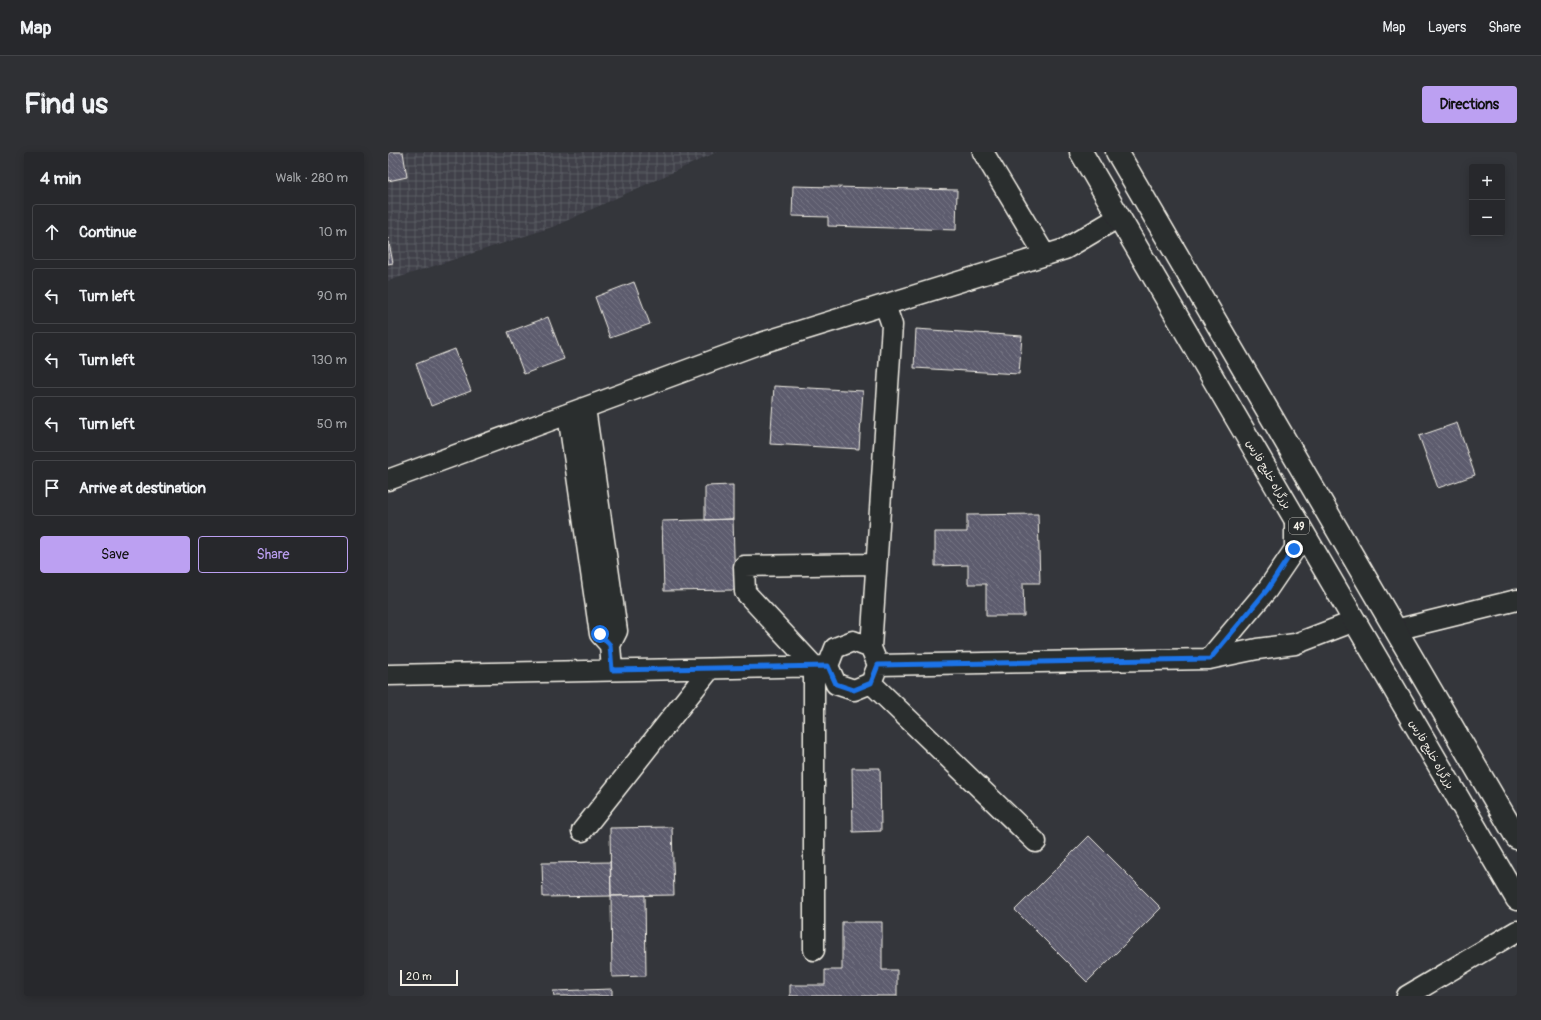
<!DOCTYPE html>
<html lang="en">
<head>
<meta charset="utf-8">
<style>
	body { margin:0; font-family:Pangolin,"Playpen Sans Arabic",sans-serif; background:#2f3034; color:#f1f3f6 }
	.controls { position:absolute; right:12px; top:12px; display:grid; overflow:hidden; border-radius:4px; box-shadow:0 2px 10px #0003 }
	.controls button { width:36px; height:36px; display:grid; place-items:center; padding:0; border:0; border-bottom:1px solid #434448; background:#27282c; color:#f1f3f6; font:20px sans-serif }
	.scale { position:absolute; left:12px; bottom:10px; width:58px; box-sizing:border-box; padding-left:4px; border:2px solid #f4f1e8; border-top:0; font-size:11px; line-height:14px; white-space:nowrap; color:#f4f1e8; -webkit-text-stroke:3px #2a2d2e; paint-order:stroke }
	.stop { position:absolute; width:12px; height:12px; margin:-9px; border:3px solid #1a73e8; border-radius:50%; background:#fff }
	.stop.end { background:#1a73e8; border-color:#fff; box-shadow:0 1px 4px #0008 }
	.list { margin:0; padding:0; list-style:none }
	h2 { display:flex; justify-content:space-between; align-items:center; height:52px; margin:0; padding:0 16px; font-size:17px }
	h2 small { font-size:13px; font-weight:400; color:#a4a6a9 }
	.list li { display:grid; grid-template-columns:26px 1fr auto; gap:12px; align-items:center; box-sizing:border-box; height:56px; margin:0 8px 8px; padding:0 8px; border:1px solid #434448; border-radius:4px }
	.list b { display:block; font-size:15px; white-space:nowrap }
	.list em { font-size:13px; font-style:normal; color:#a4a6a9 }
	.actions { display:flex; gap:8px; padding:12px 16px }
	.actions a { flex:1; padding:9px 0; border:1px solid #bca0f2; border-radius:4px; text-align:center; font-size:14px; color:#bca0f2 }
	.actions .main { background:#bca0f2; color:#111 }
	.icon { flex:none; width:22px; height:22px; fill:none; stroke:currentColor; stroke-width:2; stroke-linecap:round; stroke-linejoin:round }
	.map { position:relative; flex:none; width:1129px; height:844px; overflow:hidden; border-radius:4px }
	header { display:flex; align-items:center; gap:24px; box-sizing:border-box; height:56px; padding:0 20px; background:#27282c; border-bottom:1px solid #434448 }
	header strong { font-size:19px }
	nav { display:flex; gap:22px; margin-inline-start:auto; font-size:14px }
	.intro { display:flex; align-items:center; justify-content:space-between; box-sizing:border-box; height:96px; padding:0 24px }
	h1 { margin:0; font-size:28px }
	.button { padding:10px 18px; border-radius:4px; background:#bca0f2; color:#111; font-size:14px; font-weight:700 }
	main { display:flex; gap:24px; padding:0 24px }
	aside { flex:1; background:#27282c; border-radius:4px; box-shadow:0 2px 10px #0003 }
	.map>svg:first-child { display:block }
	.industrial { fill:url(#industrial-grid) }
	.building { fill:url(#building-back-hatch); stroke:#f4f1e8 }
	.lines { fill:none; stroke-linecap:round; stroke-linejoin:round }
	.minor-casing { stroke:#f4f1e8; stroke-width:23 }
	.highway-casing { stroke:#f4f1e8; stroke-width:25 }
	.minor { stroke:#2a2d2e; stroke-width:20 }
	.highway { stroke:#2a2d2e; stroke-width:22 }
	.route { stroke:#1a73e8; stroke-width:5 }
	.labels { text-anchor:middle; stroke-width:3; stroke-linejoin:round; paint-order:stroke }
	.shield { fill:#2a2d2e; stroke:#b7b6b0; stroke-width:1 }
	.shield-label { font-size:10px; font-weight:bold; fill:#f4f1e8 }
	.street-label { font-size:11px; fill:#f4f1e8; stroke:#2a2d2e }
</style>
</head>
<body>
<header>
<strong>Map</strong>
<nav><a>Map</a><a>Layers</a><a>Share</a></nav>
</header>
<div class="intro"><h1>Find us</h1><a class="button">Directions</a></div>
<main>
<aside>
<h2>4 min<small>Walk · 280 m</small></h2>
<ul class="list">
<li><svg class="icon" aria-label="ahead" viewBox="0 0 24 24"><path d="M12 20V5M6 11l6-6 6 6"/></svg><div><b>Continue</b></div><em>10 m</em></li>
<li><svg class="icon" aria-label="left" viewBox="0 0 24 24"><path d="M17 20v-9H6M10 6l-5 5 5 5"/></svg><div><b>Turn left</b></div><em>90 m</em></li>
<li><svg class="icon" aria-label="left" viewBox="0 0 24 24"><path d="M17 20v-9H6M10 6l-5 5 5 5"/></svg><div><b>Turn left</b></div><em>130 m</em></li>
<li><svg class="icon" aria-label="left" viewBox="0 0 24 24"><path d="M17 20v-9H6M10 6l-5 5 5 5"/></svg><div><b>Turn left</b></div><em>50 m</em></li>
<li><svg class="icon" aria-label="arrive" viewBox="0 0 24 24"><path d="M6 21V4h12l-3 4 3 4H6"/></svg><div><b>Arrive at destination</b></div></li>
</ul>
<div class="actions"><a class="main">Save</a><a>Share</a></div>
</aside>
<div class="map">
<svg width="1129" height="844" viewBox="0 0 1129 844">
	<defs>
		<pattern id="industrial-grid" width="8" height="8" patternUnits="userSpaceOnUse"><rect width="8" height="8" fill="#40414a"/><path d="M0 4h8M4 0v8" fill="none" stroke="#5c5d64"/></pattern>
		<pattern id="building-back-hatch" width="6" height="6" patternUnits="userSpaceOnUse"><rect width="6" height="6" fill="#5d5c6e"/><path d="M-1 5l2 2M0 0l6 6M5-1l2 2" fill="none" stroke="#757483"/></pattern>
	</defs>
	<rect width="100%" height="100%" fill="#34363b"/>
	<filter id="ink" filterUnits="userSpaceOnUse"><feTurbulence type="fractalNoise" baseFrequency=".025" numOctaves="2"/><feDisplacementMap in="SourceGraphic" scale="8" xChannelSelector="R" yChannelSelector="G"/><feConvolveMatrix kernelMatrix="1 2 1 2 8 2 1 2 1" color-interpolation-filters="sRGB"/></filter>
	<g filter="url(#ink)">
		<path class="industrial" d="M0 0H329L167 74 0 129Z"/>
		<path class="building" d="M0 0H15L19 25 0 29Z
			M405 34 569 38 568 78 440 74V65L404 64Z
			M0 86 5 111 0 112Z
			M246 130 262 172 222 186 207 145Z
			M160 165 176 207 136 222 120 180Z
			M528 177 634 184 631 222 526 216Z
			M67 197 83 239 43 254 28 212Z
			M386 234 475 239 471 297 382 292Z
			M1069 271 1087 323 1050 336 1031 284Z
			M345 333V367L317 368V334Z
			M650 362 652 431H635L636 464H598V432H580V413L547 414V380H579V363Z
			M345 367 347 438 276 439 274 369Z
			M464 616H492L493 679 465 680Z
			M284 675 286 743 223 744 222 676Z
			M701 684 773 756 699 830 627 758Z
			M222 710 223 744 155 745 154 711Z
			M257 743 258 824 224 825 223 744Z
			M454 770H494V818H509V844H402V833H437V818H454Z
			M224 837V844H166L165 839Z"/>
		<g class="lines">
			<defs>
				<path id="minor" d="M595 0 657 103
					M197 256 229 479 222 493 224 518
					M180 262 212 482 222 493
					M0 328 370 192 677 97 731 65
					M1007 478 1129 448
					M465 489 483 496 490 513 483 531 466 538 448 532 440 514 447 496Z
					M483 496 504 173 497 153
					M821 507 879 438 907 397V366
					M490 513 821 507 869 497 907 492 967 469
					M0 523 440 514
					M483 531 648 690
					M194 679 322 517
					M426 798V514L357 440 356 414 488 412
					M1019 844 1129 779"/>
				<path id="highway" d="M693 0 1129 747
					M729 0 1129 686"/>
			</defs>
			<use href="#minor" class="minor-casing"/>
			<use href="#highway" class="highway-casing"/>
			<use href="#minor" class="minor"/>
			<use href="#highway" class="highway"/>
		</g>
	</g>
	<g class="lines" filter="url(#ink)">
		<path class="route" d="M212 482 222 493 224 518 440 514 448 532 466 538 483 531 490 513 822 507 879 438 906 397"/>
	</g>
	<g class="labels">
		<rect class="shield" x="901" y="366" width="20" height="16" rx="3"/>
		<g class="shield-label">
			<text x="911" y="378">49</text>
		</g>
		<g class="street-label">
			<text transform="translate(881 322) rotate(60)" y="4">بزرگراه خلیج فارس</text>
			<text transform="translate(1044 602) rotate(60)" y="4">بزرگراه خلیج فارس</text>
		</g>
	</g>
</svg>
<div class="controls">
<button>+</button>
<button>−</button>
</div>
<div class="scale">20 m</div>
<div class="stop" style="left:212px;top:482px"></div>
<div class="stop end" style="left:906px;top:397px"></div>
</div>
</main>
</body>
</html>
